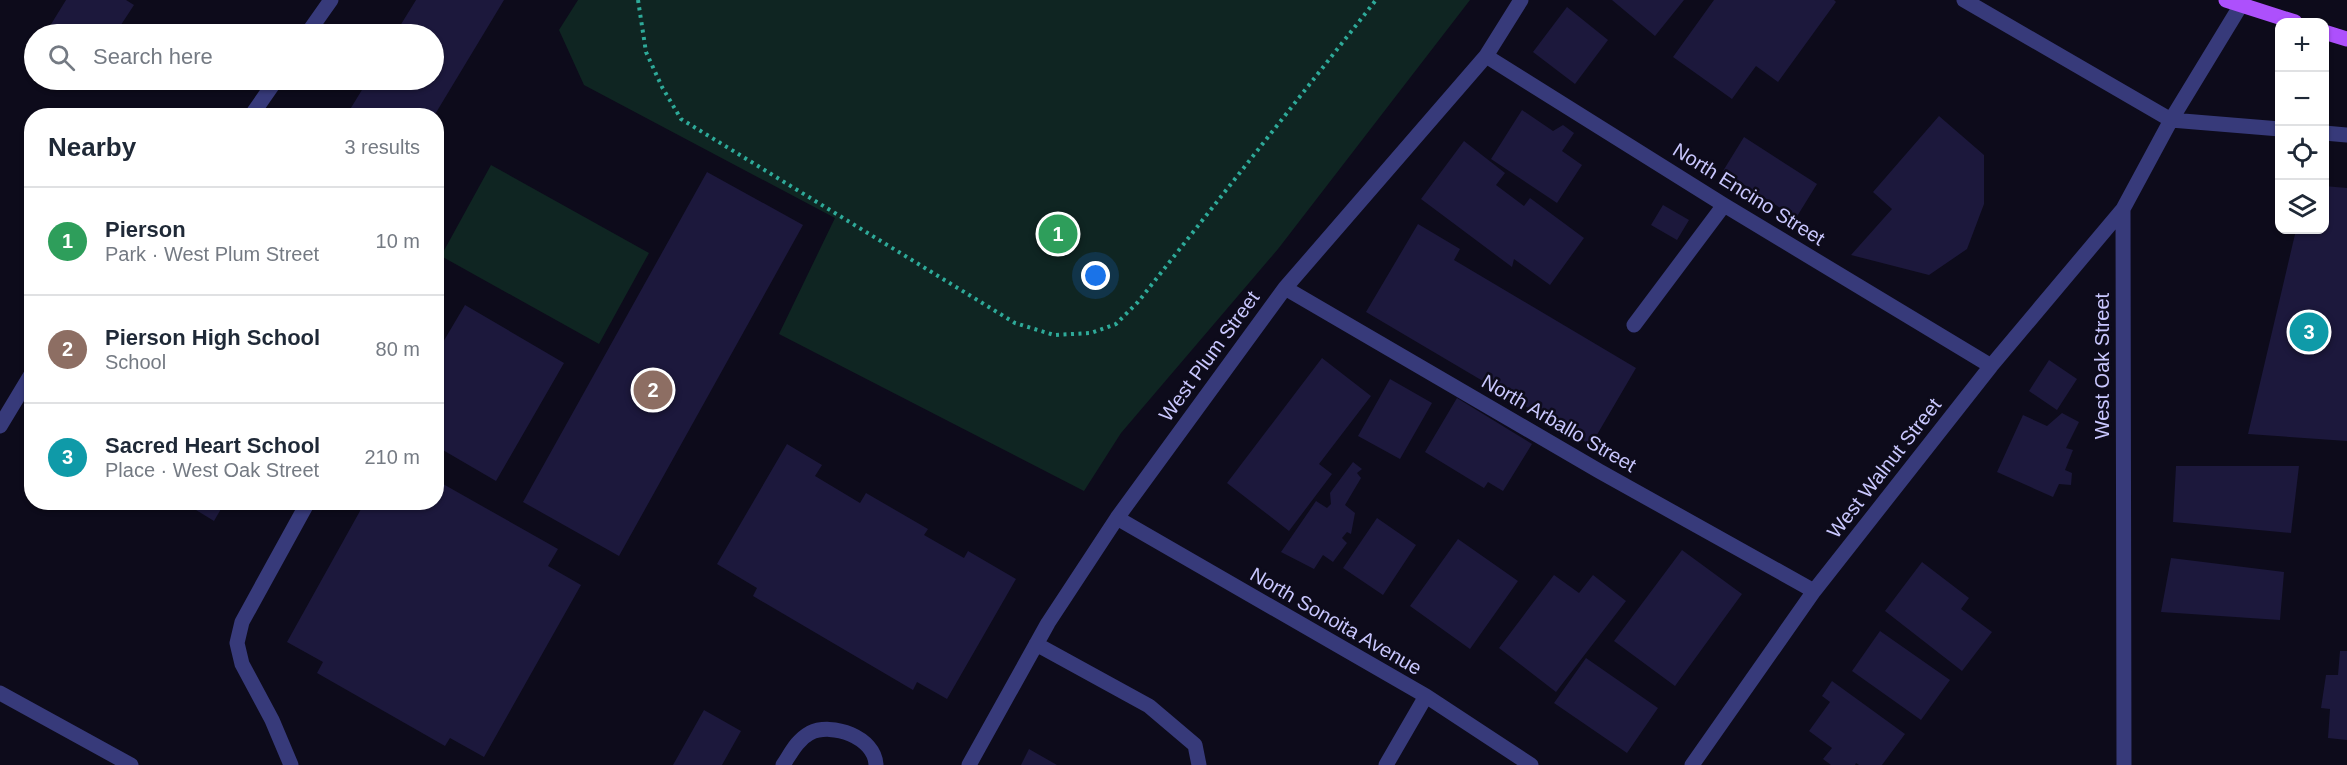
<!DOCTYPE html>
<html lang="en">
<head>
<meta charset="utf-8">
<style>
	body { margin:0; font-family:Arial,sans-serif; background:#f6f6f7; color:#1f2937 }
	.controls { position:absolute; right:18px; top:18px; display:grid; overflow:hidden; border-radius:12px; box-shadow:0 2px 4px #0004 }
	.controls button { width:54px; height:54px; display:grid; place-items:center; padding:0; border:0; border-bottom:2px solid #e0e1e3; background:#fff; color:#1f2937; font:30px sans-serif }
	.you { position:absolute; left:1096px; top:276px; width:21px; height:21px; margin:-15px; border:4px solid #fff; border-radius:50%; background:#1a73e8; box-shadow:0 0 0 9px #1a73e833 }
	.badge { display:grid; place-items:center; width:39px; height:39px; border-radius:50%; background:#2563eb; color:#fff; font-size:20px; font-weight:700 }
	.pin { position:absolute; translate:-50% -50%; border:3px solid #fff; box-shadow:0 2px 6px #0006 }
	.list { margin:0; padding:0; list-style:none }
	h2 { display:flex; justify-content:space-between; align-items:center; height:78px; margin:0; padding:0 24px; font-size:26px }
	h2 small { font-size:20px; font-weight:400; color:#747a83 }
	.list li { display:grid; grid-template-columns:39px 1fr auto; gap:18px; align-items:center; box-sizing:border-box; height:108px; padding:0 24px; border-top:2px solid #e0e1e3 }
	.list b { display:block; font-size:22px; white-space:nowrap }
	.list p { margin:0; font-size:20px; white-space:nowrap; color:#747a83 }
	.list em { font-size:20px; font-style:normal; color:#747a83 }
	.icon { flex:none; width:33px; height:33px; fill:none; stroke:currentColor; stroke-width:2; stroke-linecap:round; stroke-linejoin:round }
	.map { position:relative; flex:none; width:2347px; height:765px; overflow:hidden }
	.search { position:absolute; background:#fff; box-shadow:0 2px 4px #0004; left:24px; top:24px; width:420px; height:66px; display:flex; align-items:center; gap:15px; box-sizing:border-box; padding:0 21px; border-radius:33px; color:#747a83; font-size:22px }
	.panel { position:absolute; background:#fff; box-shadow:0 2px 4px #0004; left:24px; top:108px; width:420px; height:402px; border-radius:24px }
	.map>svg:first-child { display:block }
	.green { fill:#0f2522 }
	.building { fill:#1c183c }
	.lines { fill:none; stroke-linecap:round; stroke-linejoin:round }
	.path { stroke:#2eaa99; stroke-width:4; stroke-dasharray:3 4.5; stroke-linecap:butt }
	.minor { stroke:#373a7a; stroke-width:15 }
	.major { stroke:#ad50fc; stroke-width:15 }
	.labels { text-anchor:middle; stroke-width:5; stroke-linejoin:round; paint-order:stroke }
	.street-label { font-size:20px; fill:#c9c7fe; stroke:#0d0b1b }
</style>
</head>
<body>
<div class="map">
<svg width="2347" height="765" viewBox="0 0 2347 765">
	<rect width="100%" height="100%" fill="#0d0b1b"/>
	<path class="green" d="M578 0H1470L1278 249 1121 433 1084 491 779 334 835 218 584 85 559 30Z
		M491 165 649 253 599 344 441 256Z"/>
	<path class="building" d="M66 0H126L134 5 115 34H45Z
		M416 0H504L434 116H346L368 80H434V34H395Z
		M1612 0H1684L1655 36Z
		M1714 0H1834L1836 2 1778 82 1756 66 1732 99 1673 57Z
		M1567 7 1608 40 1575 84 1533 52Z
		M1522 110 1553 131 1563 125 1574 133 1562 151 1582 165 1557 203 1491 159Z
		M1939 116 1984 155V204L1967 249 1929 275 1851 255 1892 209 1873 192Z
		M1744 137 1817 184 1796 218 1723 171Z
		M1464 141 1505 173 1496 185 1524 206 1530 198 1584 238 1550 285 1514 259 1512 267 1421 199Z
		M707 172 803 225 619 556 523 502Z
		M2324 186 2347 188V441L2248 434 2296 230H2324Z
		M1663 205 1689 220 1677 240 1651 225Z
		M1418 224 1460 249 1454 260 1636 368 1591 445 1366 312Z
		M465 305 564 363 496 481 436 446V354Z
		M1322 358 1371 396 1319 464 1332 474 1289 531 1227 483Z
		M2049 360 2077 379 2057 410 2029 391Z
		M1390 379 1432 403 1400 459 1358 436Z
		M1457 398 1532 444 1503 491 1488 482 1484 488 1425 452Z
		M2062 413 2079 422 2066 448 2073 450 2065 470 2072 473 2071 485 2059 484 2053 497 1997 472 2023 415 2047 426Z
		M787 444 822 465 815 476 860 503 866 493 928 529 924 535 964 558 968 551 1016 579 947 699 917 682 913 690 753 596 757 588 717 564Z
		M1353 462 1362 469 1357 473 1361 478 1345 505 1355 513 1351 534 1347 532 1342 538 1347 543 1333 562 1323 555 1314 569 1281 552 1316 501 1327 508 1331 504 1330 493Z
		M2176 466H2299L2291 533 2173 522Z
		M436 480 558 549 548 566 581 585 484 757 450 738 445 746 317 673 323 662 287 642 365 502H436Z
		M183 502H225L214 521Z
		M1377 518 1416 545 1383 595 1343 568Z
		M1458 539 1518 581 1470 649 1410 606Z
		M1682 550 1742 594 1675 686 1614 641Z
		M2171 558 2284 572 2280 620 2161 612Z
		M1922 562 1969 598 1961 609 1992 632 1962 671 1885 611Z
		M1554 575 1579 593 1593 575 1626 601 1556 692 1499 648Z
		M1880 631 1950 680 1921 720 1852 671Z
		M2340 651H2347V740L2328 738 2330 709 2321 708 2326 675H2338Z
		M1586 658 1658 708 1627 753 1554 703Z
		M1832 681 1905 734 1882 765H1859L1856 763 1855 765H1831L1823 759 1832 748 1809 731 1830 702 1822 696Z
		M704 710 741 731 722 765H673Z
		M1029 749 1057 765H1021Z"/>
	<g class="lines">
		<path class="path" d="M638 0 646 52 662 87 681 119 1015 323 1054 335 1091 333 1116 324 1138 302 1376 0"/>
		<path class="minor" d="M1964 0 2171 120 2280 129
			M307 34 331 0
			M1486 56 1724 205 1991 366
			M251 116 276 80
			M2324 133 2347 135
			M1285 288 1599 471 1814 591
			M1634 325 1724 205
			M0 426 32 373
			M1117 518 1426 696 1531 765
			M1036 644 1149 706 1195 745 1199 765
			M0 693 131 765
			M291 765 272 720 242 664 237 643 242 622 308 502
			M783 765C791 753 797 740 810 733 832 722 875 737 876 765
			M969 765 1048 623 1117 518 1285 288 1486 56 1521 0
			M1386 765 1426 696
			M1692 765 1814 591 1991 366 2123 209
			M2124 765 2123 209 2171 120 2244 0"/>
		<path class="major" d="M2226 0 2295 22
			M2324 32 2347 39"/>
	</g>
	<g class="labels">
		<g class="street-label">
			<text transform="translate(1749 194) rotate(32)" y="7">North Encino Street</text>
			<text transform="translate(1209 356) rotate(-54)" y="7">West Plum Street</text>
			<text transform="translate(2102 366) rotate(-90)" y="7">West Oak Street</text>
			<text transform="translate(1559 423) rotate(30)" y="7">North Arballo Street</text>
			<text transform="translate(1884 468) rotate(-52)" y="7">West Walnut Street</text>
			<text transform="translate(1336 621) rotate(30)" y="7">North Sonoita Avenue</text>
		</g>
	</g>
</svg>
<div class="controls">
<button>+</button>
<button>−</button>
<button><svg class="icon" aria-label="locate" viewBox="0 0 24 24"><circle cx="12" cy="12" r="6"/><path d="M12 2v4M12 18v4M2 12h4M18 12h4"/></svg></button>
<button><svg class="icon" aria-label="layers" viewBox="0 0 24 24"><path d="M12 4l9 5-9 5-9-5zM3 14l9 5 9-5"/></svg></button>
</div>
<div class="you"></div>
<div class="pin badge" style="left:1058px;top:234px;background:#2e9e5b">1</div>
<div class="pin badge" style="left:653px;top:390px;background:#8d6e63">2</div>
<div class="pin badge" style="left:2309px;top:332px;background:#0f9aa8">3</div>
<div class="search"><svg class="icon" aria-label="search" viewBox="0 0 24 24"><circle cx="10" cy="10" r="6"/><path d="M15 15l6 6"/></svg>Search here</div>
<section class="panel">
<h2>Nearby<small>3 results</small></h2>
<ul class="list">
<li><span class="badge" style="background:#2e9e5b">1</span><div><b>Pierson</b><p>Park · West Plum Street</p></div><em>10 m</em></li>
<li><span class="badge" style="background:#8d6e63">2</span><div><b>Pierson High School</b><p>School</p></div><em>80 m</em></li>
<li><span class="badge" style="background:#0f9aa8">3</span><div><b>Sacred Heart School</b><p>Place · West Oak Street</p></div><em>210 m</em></li>
</ul>
</section>
</div>
</body>
</html>
